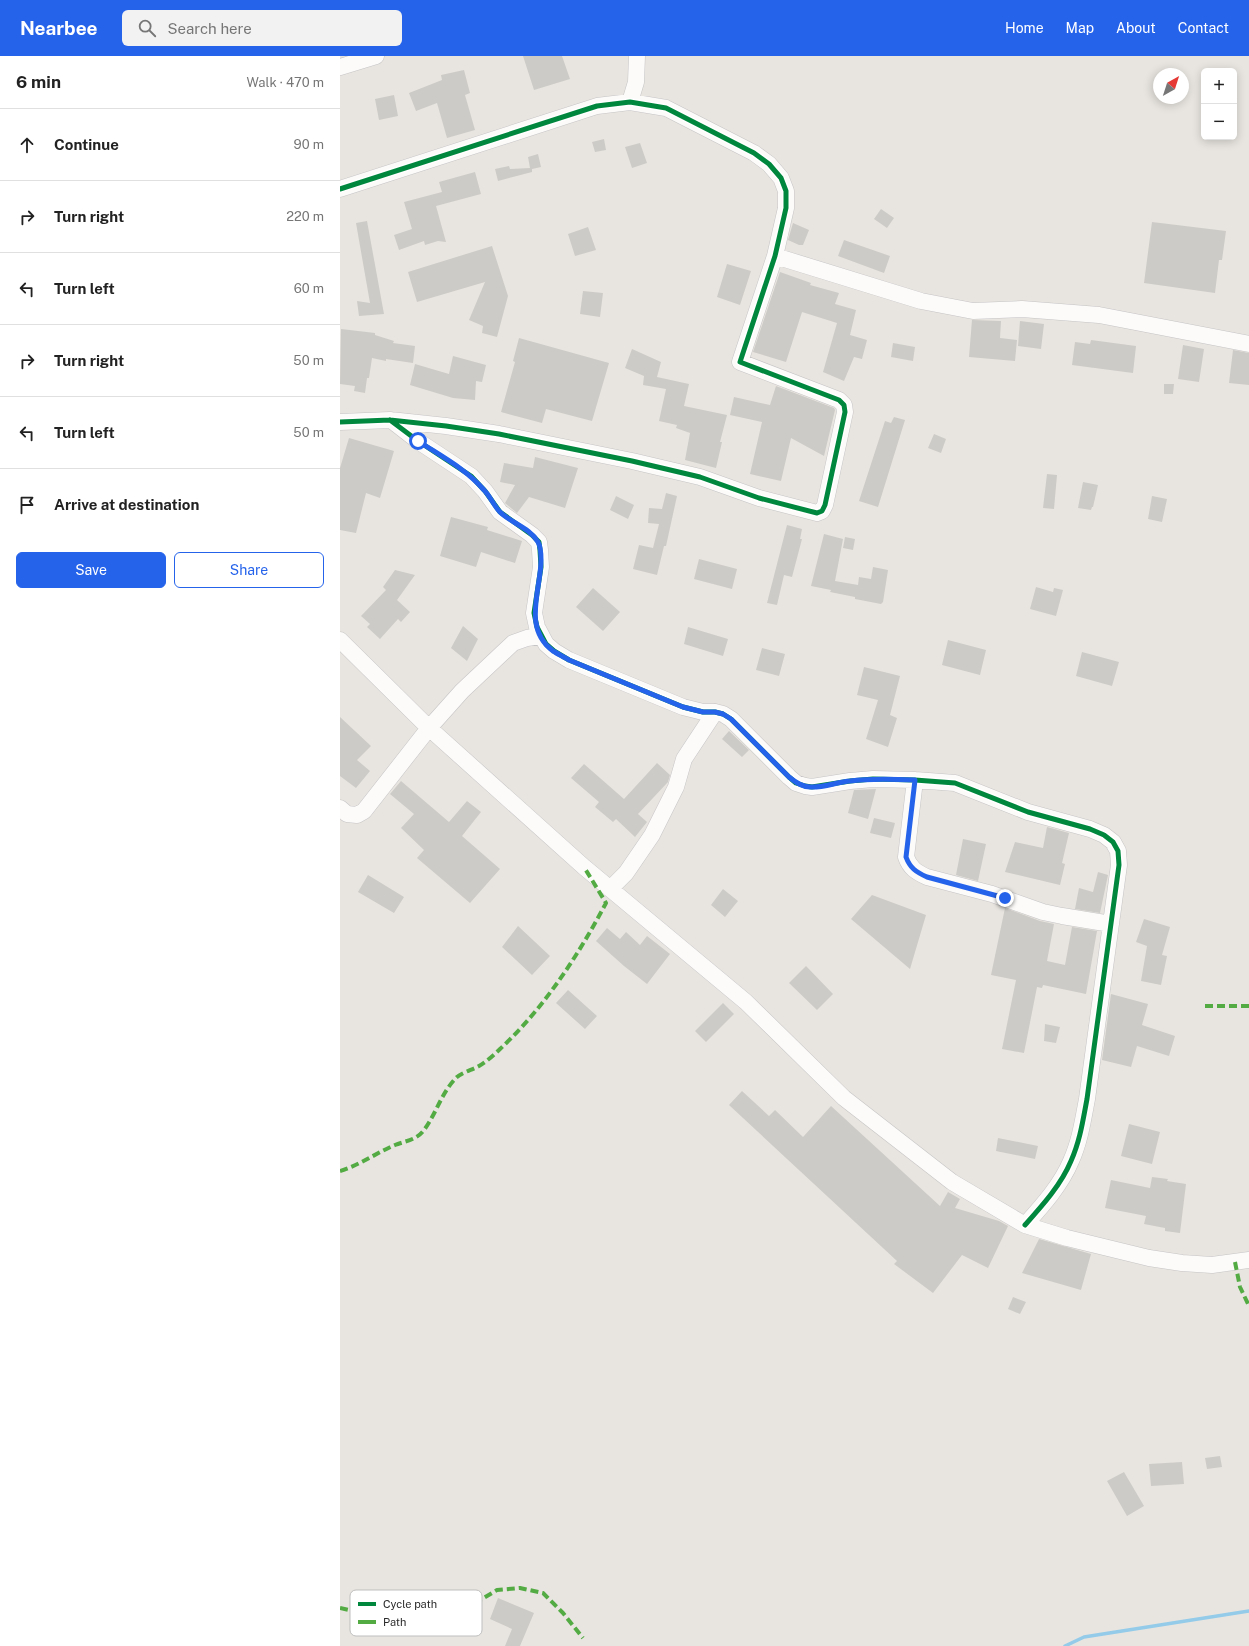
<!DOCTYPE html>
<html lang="en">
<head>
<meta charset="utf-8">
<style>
	body { margin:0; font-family:"Public Sans",sans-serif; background:#f2f2f2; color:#222 }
	.controls { position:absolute; right:12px; top:12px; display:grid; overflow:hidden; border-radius:6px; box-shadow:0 2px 10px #0003 }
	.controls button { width:36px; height:36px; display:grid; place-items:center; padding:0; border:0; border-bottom:1px solid #e0e0e0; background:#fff; color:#222; font:20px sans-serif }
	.compass { position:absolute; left:813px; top:12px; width:36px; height:36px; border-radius:50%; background:#fff; box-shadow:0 2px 10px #0003; rotate:39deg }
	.stop { position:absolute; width:12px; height:12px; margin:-9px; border:3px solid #2563eb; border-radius:50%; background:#fff }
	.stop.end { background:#2563eb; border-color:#fff; box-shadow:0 1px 4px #0008 }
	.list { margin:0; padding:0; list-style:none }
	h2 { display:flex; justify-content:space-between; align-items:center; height:52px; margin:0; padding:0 16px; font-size:17px }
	h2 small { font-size:13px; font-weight:400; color:#767676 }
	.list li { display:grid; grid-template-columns:26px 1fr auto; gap:12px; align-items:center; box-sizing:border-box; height:72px; padding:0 16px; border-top:1px solid #e0e0e0 }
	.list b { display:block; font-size:15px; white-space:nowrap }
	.list em { font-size:13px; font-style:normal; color:#767676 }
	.actions { display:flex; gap:8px; padding:12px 16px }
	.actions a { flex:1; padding:9px 0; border:1px solid #2563eb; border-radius:6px; text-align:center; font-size:14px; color:#2563eb }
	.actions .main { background:#2563eb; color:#fff }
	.icon { flex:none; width:22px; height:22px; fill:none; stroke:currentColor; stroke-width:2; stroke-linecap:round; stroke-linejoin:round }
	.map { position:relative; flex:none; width:909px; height:1590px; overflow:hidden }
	header { display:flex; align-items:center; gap:24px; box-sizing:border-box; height:56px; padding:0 20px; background:#2563eb; color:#fff }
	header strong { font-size:19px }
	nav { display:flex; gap:22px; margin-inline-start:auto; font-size:14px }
	.search { width:280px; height:36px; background:#f2f2f2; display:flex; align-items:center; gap:10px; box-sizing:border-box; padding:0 14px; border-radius:6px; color:#767676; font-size:15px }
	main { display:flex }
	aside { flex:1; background:#fff }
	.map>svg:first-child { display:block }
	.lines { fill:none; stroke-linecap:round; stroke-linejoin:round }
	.stream { stroke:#93cbe9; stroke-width:3.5 }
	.building { fill:#cdcbc7 }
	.minor-casing { stroke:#c6c4c5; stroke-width:17 }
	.minor { stroke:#fcfbfa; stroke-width:16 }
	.quiet { stroke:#53ab44; stroke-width:4; stroke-dasharray:8 4; stroke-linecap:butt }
	.cycleway-casing { stroke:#fff; stroke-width:8 }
	.cycleway { stroke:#00873e; stroke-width:5 }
	.route { stroke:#2563eb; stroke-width:5 }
	.key { fill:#fff; stroke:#bfbfbf; stroke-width:1 }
	.key-label { font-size:11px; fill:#2a2a2a }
</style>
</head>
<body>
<header>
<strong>Nearbee</strong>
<div class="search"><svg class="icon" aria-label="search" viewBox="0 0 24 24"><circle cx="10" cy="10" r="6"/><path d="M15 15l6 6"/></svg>Search here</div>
<nav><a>Home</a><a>Map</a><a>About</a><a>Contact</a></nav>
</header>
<main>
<aside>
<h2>6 min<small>Walk · 470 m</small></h2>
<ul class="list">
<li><svg class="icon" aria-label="ahead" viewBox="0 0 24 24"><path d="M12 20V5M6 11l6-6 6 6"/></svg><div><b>Continue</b></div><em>90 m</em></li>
<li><svg class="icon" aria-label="right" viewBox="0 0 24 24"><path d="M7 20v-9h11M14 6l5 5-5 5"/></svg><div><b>Turn right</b></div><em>220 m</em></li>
<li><svg class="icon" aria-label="left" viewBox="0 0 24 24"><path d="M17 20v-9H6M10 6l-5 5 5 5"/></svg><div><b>Turn left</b></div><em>60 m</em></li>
<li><svg class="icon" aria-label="right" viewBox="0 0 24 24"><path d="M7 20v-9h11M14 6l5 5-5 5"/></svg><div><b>Turn right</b></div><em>50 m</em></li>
<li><svg class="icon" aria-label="left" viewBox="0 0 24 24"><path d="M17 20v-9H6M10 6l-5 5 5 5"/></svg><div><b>Turn left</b></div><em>50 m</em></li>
<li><svg class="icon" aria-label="arrive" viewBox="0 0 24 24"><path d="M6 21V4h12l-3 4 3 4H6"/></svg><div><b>Arrive at destination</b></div></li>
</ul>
<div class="actions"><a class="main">Save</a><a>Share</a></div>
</aside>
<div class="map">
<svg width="909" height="1590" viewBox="0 0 909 1590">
	<rect width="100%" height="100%" fill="#e8e5e0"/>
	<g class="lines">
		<path class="stream" d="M725 1590 744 1581 909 1555"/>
	</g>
	<path class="building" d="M183 0H222L230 23 194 34Z
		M124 14 130 37 125 39 135 74 107 82 97 47 76 55 69 37 102 24 101 19Z
		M54 39 58 60 39 64 35 43Z
		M264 83 266 94 255 96 252 86Z
		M300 87 307 107 292 112 285 91Z
		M198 98 201 111 192 113V116L158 125 155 113 169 110 170 113 190 112 188 101Z
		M135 116 141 138 96 150 106 186 98 185 85 189 84 185 59 194 54 179 72 173 64 146 102 136 99 126Z
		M541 153 554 162 547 172 534 163Z
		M27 165 44 258 19 260 17 245 30 247 16 167Z
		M812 166 886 175 882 204H879L875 237 804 227Z
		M453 167 469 174 463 189H459L448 184Z
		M248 171 256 194 235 200 228 178Z
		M504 184 550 200 544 217 498 200Z
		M152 190 168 240 157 281 142 277 143 270 129 264 145 226 77 246 68 216Z
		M387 208 411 215 400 249 377 241Z
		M440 216 471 227 470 229 499 237 495 248 516 254 510 279 527 284 522 303 514 301 504 325 483 316 497 267 462 256 446 306 413 296Z
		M243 235 263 237 260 261 240 258Z
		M632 264 661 265 660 282 677 284 675 305 629 301Z
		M680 265 704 268 701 293 678 290Z
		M1 273 35 277V279L54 285 53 287 75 290 73 307 46 303V305L32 302 29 322H27L25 337 14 335 15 330 0 328Z
		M179 282 269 307 252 365 206 353 202 367 161 356 175 306 173 305Z
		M751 284 796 290 793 317 732 309 735 286 750 288Z
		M553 287 575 291 573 305 551 301Z
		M843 289 864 293 859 326 838 323Z
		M292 293 321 306 317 321 349 328 344 350 387 359 380 386H382L376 412 345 404 350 377 336 372 337 369 319 365 326 333 303 329 304 320 285 312Z
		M893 294 909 297V329L889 327Z
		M113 300 146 309 142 326 136 325 135 344 113 342 70 329 75 308 109 318Z
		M824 328H834L833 338H824Z
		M436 330 494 352 495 354 484 400 451 382 441 425 410 418 422 366 390 359 394 341 430 349Z
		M554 361 565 364 538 451 519 445 545 365 551 367Z
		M594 378 606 383 601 397 588 392Z
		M9 382 54 395 40 442 26 437 16 477 0 474V412Z
		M195 401 238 412 225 452 189 441 177 457 165 447 175 429 160 426 164 407 193 412Z
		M707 418 717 419 714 453 703 452Z
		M743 426 758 429 753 451H752L751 454 738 452Z
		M326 437 337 440 326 490H324L317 519 293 513 299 489 313 492 319 468 308 467 309 452 322 453Z
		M276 440 294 449 288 463 270 454Z
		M812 440 827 443 822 466 808 463Z
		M111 461 148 471 147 474 182 485 175 507 141 496 136 511 100 500Z
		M447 469 462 473 460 483H462L452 521 444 519 437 549 427 547Z
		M484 478 503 483 495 525 518 529 519 521 531 523 533 511 548 514 543 546 541 548 515 543V541L490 536 491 534 471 530Z
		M505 481 515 483 513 494 503 492Z
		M359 503 397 513 392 533 354 523Z
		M55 514 75 519 57 544 70 556 61 566 58 563 40 583 27 571 30 568 21 560 46 534 43 531Z
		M696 531 713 536 714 532 723 534 716 560 690 553Z
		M253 532 280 556 263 575 236 551Z
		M123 570 138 583 127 605 111 592Z
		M348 571 388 583 383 600 344 588Z
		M608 584 646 594 640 619 602 609Z
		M422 592 445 598 439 620 416 614Z
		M742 596 779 606 772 630 736 620Z
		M524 611 560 620 550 659 557 662 548 691 526 683 538 644 517 639Z
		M0 661 31 690 17 704 30 715 16 732 0 720Z
		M389 675 409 694 402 701 382 683Z
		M317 707 330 719 328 726 298 758 307 766 295 781 276 763 273 766 255 751 259 746 231 722 244 708 284 743Z
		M61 725 109 766 127 745 141 756 122 780 160 813 130 847 77 802 84 794 61 772 74 758 50 738Z
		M536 733 528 763 508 757 514 734Z
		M534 762 555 767 551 782 530 777Z
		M707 771 729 777 722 807 725 808 720 829 665 816 675 786 703 792Z
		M623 783 646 788 638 825 616 819Z
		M758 816 768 819 760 857 735 853 739 832 753 836Z
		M28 819 64 841 54 857 18 836Z
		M383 833 398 845 385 861 371 849Z
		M532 839 586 859 570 913 511 863Z
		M665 852 700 865 714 868 707 905 725 909 732 871 757 875 746 938 703 929 702 932 697 931 684 997 662 993 676 924 651 919Z
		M804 863 830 871 822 899 827 900 821 929 801 925 807 890 796 886Z
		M178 870 210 900 192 919 162 891Z
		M267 872 280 883 286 876 300 889 307 880 330 898 307 928 284 910 256 885Z
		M466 910 493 938 477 954 449 927Z
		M228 934 257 960 245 973 216 947Z
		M771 938 808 948 802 969 835 980 829 1000 797 990 791 1011 762 1004Z
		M383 947 394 958 366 986 355 975Z
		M705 968 720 971 716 987 704 985Z
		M402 1035 429 1060 435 1054 463 1081 491 1050 600 1150 608 1136 620 1143 615 1152 659 1165 668 1170 648 1212 622 1199 593 1237 554 1208 557 1205 389 1049Z
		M789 1068 820 1076 812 1108 781 1100Z
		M658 1082 698 1090 695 1103 656 1095Z
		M812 1121 828 1123 827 1125 846 1128 840 1177 825 1175V1172L804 1168 806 1160 765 1152 771 1124 810 1132Z
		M699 1183 751 1198 741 1234 682 1217Z
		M673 1241 686 1246 680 1258 668 1253Z
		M880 1400 882 1411 867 1413 865 1402Z
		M842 1406 844 1428 811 1430 809 1408Z
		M784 1416 804 1450 787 1460 767 1425Z
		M158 1542 194 1557 180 1590H165L172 1573 150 1563Z"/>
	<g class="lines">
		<defs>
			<path id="minor" d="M0 11 36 0
				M290 46 296 26 297 0
				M0 133 257 50 290 46 326 52 414 97 429 108 441 122 446 135V152L435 200 400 306 499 344 504 349 505 356 485 449 482 455 477 457 419 442 360 421 292 405 159 378 106 370 50 364 0 366
				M435 200 581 245 633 255 682 253 759 259 909 288
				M51 364 78 385 131 420 145 435 160 456 192 479 199 486 200 494 201 511 194 557 197 571 206 588 214 595 229 604 343 651 363 656H375L383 658 391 663 449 721 456 727 465 730 472 731 510 725 533 723 575 724 615 727 688 756 750 773 764 779 773 786 778 795 779 809 747 1043C743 1064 740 1085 731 1105 721 1129 702 1150 685 1169
				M0 584 89 672 244 811 406 946 504 1042 612 1126 685 1169 727 1182 809 1202 842 1207 872 1209 909 1204
				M575 724 566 801C570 812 576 816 587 821L652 838 703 856 722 860 771 868
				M0 752 7 758 17 759 24 755 89 672 122 635 173 587 187 582 200 580
				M270 833 286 817 312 779 336 731 344 703 375 656"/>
		</defs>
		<use href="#minor" class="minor-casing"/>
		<use href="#minor" class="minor"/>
		<path class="quiet" d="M865 950H909
			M0 1115C20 1109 36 1097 55 1089 65 1085 77 1084 84 1074 96 1058 101 1038 115 1023 120 1017 132 1014 139 1010 146 1006 154 999 160 993 204 952 238 900 266 847L244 811
			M895 1206 900 1231 909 1250
			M0 1552 92 1573 157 1534 180 1532 203 1537 223 1557 243 1582"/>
		<defs>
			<path id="cycleway" d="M0 133 257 50 290 46 326 52 414 97 429 108 441 122 446 135V152L435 200 400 306 499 344 504 349 505 356 485 449 482 455 477 457 419 442 360 421 292 405 159 378 106 370 50 364 0 366
				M50 364 78 385 131 420 145 435 160 456 192 479 199 486 200 494 201 511 194 557 197 571 206 588 214 595 229 604 343 651 363 656H375L383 658 391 663 449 721 456 727 465 730 472 731 510 725 533 723 575 724 615 727 688 756 750 773 764 779 773 786 778 795 779 809 747 1043C743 1064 740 1085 731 1105 721 1129 702 1150 685 1169"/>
		</defs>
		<use href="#cycleway" class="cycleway-casing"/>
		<use href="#cycleway" class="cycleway"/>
	</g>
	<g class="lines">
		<path class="route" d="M78 385C101 400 126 413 144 434 150 440 154 450 160 456 171 467 190 472 198 486 201 491 201 498 201 504 201 534 182 572 213 595 218 598 224 601 229 604L343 651 363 656H375L383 658 391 663 449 721C455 726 462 731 470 731 483 732 497 726 510 725 531 722 553 723 575 724L566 801C570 812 576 816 587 821L665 842"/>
	</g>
	<rect x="10" y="1534" width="132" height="46" rx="6" class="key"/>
	<rect x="18" y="1546" width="18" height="4" fill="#00873e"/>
	<rect x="18" y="1564" width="18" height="4" fill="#53ab44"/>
	<g class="key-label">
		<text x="43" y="1552">Cycle path</text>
		<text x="43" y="1570">Path</text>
	</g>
</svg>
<div class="controls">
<button>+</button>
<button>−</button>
</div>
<svg class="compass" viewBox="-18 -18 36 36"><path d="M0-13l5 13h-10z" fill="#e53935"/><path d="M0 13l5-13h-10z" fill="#767676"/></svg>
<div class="stop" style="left:78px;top:385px"></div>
<div class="stop end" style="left:665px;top:842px"></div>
</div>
</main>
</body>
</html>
